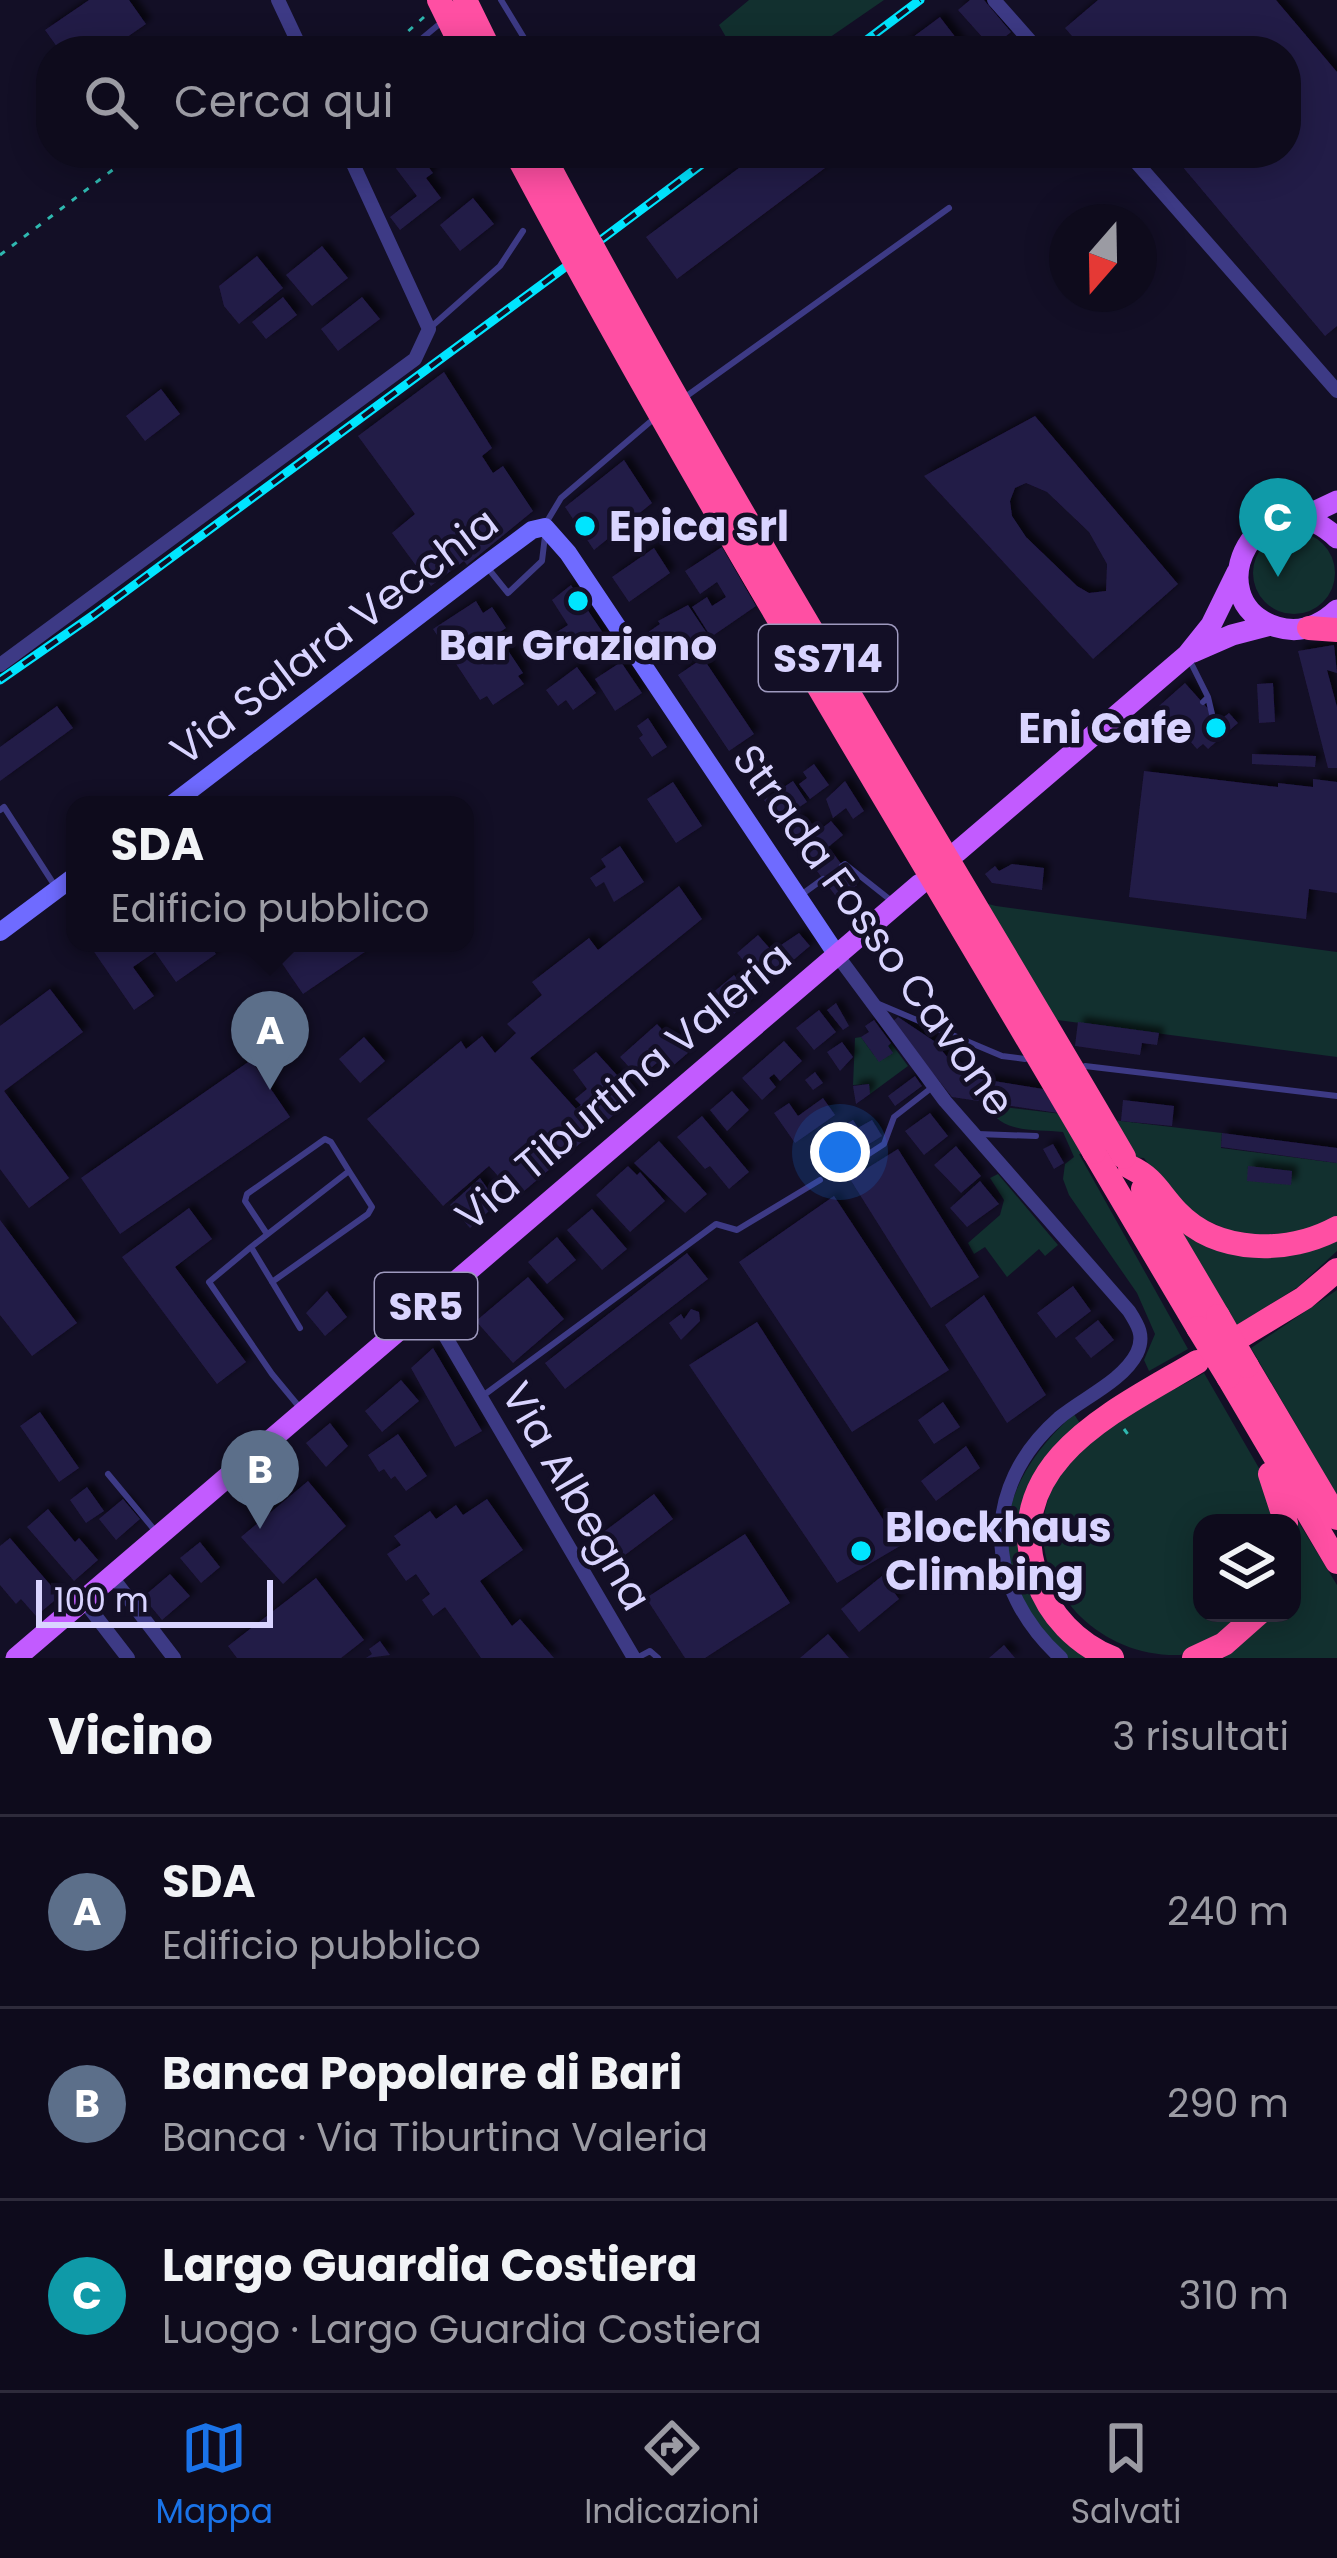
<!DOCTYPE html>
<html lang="it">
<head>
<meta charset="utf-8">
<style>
	body { margin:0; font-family:Poppins,sans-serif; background:#1c1929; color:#f1f3f6 }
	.controls { position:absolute; right:36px; bottom:36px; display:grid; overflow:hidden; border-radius:24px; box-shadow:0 6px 30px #0003 }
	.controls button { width:108px; height:108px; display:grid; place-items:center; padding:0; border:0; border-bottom:3px solid #2e2b3b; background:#0e0b1c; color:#f1f3f6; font:60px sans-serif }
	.compass { position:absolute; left:1049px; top:204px; width:108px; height:108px; border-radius:50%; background:#0e0b1c; box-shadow:0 6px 30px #0003; rotate:200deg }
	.scale { position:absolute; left:36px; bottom:30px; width:237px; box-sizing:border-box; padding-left:12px; border:6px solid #d9d4ff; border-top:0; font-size:33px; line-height:42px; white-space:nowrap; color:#d9d4ff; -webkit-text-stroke:9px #130f26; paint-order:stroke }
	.you { position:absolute; left:840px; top:1152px; width:42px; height:42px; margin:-30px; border:9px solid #fff; border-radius:50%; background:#1a73e8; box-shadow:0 0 0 18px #1a73e833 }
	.badge { display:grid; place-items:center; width:78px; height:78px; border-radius:50%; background:#1a73e8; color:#fff; font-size:39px; font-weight:700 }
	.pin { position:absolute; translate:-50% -99px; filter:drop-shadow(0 3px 6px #0008) }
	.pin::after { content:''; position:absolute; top:63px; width:42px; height:36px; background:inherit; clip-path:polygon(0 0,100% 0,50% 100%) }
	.popup { position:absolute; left:66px; top:796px; width:408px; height:156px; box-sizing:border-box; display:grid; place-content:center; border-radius:24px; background:#0e0b1c; filter:drop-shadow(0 3px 9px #0005); font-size:39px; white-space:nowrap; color:#9b9ba3 }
	.popup b { font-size:45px; color:#f1f3f6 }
	.popup::after { content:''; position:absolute; left:50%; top:100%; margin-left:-24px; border:24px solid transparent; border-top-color:#0e0b1c }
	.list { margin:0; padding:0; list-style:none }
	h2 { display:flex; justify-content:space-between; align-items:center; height:156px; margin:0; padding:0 48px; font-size:51px }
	h2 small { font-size:39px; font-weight:400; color:#9b9ba3 }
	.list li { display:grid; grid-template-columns:78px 1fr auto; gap:36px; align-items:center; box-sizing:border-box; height:192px; padding:0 48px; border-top:3px solid #2e2b3b }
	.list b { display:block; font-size:45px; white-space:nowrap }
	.list p { margin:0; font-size:39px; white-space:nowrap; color:#9b9ba3 }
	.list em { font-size:39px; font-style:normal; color:#9b9ba3 }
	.icon { flex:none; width:66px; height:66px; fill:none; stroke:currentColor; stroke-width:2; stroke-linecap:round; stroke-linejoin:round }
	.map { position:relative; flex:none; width:1337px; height:1658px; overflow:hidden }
	.search { position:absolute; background:#0e0b1c; box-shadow:0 6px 30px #0003; left:36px; right:36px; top:36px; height:132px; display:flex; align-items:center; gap:30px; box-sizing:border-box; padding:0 42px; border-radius:48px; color:#9b9ba3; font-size:45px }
	.sheet { height:732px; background:#0e0b1c }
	nav { display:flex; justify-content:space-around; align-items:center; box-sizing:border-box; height:168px; border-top:3px solid #2e2b3b; background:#0e0b1c; font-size:33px; color:#9b9ba3 }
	nav a { display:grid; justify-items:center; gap:6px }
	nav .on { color:#1a73e8 }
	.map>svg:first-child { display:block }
	.green { fill:#12302f }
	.building { fill:#241b47; fill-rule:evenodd; filter:url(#shadow) }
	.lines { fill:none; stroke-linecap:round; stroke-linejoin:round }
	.path { stroke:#2fb8b0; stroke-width:3; stroke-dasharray:6 9; stroke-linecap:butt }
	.lane { stroke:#3d3a85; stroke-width:6 }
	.street { stroke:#3d3a85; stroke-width:14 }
	.secondary { stroke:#6f6bff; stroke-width:18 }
	.primary { stroke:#c25bff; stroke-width:21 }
	.highway { stroke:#ff4fa3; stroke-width:24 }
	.rail-casing { stroke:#00e5ff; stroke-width:9 }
	.rail { stroke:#130f26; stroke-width:4.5; stroke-dasharray:14; stroke-linecap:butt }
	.highway-bridge { stroke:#ff4fa3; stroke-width:24 }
	.poi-dot { fill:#00e5ff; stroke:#130f26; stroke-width:4.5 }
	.labels { text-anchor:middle; stroke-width:9; stroke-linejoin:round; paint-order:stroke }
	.shield { fill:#130f26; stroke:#9e99be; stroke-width:3 }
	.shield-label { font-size:39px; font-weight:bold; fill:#d9d4ff }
	.poi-label { font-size:42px; font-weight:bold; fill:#d9d4ff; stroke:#130f26; text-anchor:start }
	.street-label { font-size:42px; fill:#d9d4ff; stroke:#130f26 }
</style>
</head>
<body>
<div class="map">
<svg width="1337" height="1658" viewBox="0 0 1337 1658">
	<defs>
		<filter id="shadow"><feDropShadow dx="5.5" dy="-5.5" stdDeviation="3" flood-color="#0009"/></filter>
	</defs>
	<rect width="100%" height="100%" fill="#130f26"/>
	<path class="green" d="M749 0H884L810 51H734L719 25Z
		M1253 573a41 41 0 1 1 82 0a41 41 0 1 1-82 0Z
		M927 888 996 906 1337 952V1057L997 1012Z
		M861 1037 874 1055 891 1043 908 1066 870 1094 868 1084 853 1085 855 1038Z
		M987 1105 1222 1133 1221 1148 1337 1163V1218L1298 1236 1249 1239 1183 1210 1144 1158 1079 1154 1188 1349 1149 1371 1144 1360 1155 1334 1137 1293 1069 1195 1063 1179 1065 1164 1074 1157 1063 1132C1033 1129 1001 1134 987 1105Z
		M998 1174 1058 1245 1045 1256 1039 1249 1007 1277 985 1247 974 1254 968 1243 1000 1215 1004 1200 990 1178Z
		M1176 1228 1240 1251 1337 1232V1251L1298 1287 1237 1325Z
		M1337 1290V1495L1251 1348Z
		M1204 1373 1263 1475 1279 1523H1202V1613H1251C1230 1626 1204 1650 1180 1655 1076 1658 1003 1546 1067 1464 1097 1426 1162 1397 1204 1373Z
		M1074 1414 1081 1425 1029 1496 1051 1622 1092 1658H1066C1056 1647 1041 1636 1033 1624 982 1545 1008 1472 1074 1414Z
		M1293 1513 1337 1585V1658H1224L1269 1613H1292Z"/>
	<path class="building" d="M89 0H129L146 24 107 51H60L45 30Z
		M970 0H984L1011 32 992 48 958 10Z
		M1098 0H1276L1337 72V326L1325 336 1171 153H1286V51H1085L1065 28Z
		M940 17 966 51H895L917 34Z
		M394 153H418L433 173 426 178 441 198 400 230 390 217 417 196 388 158Z
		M759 153H845L677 279 646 237Z
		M473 198 494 224 460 251 440 225Z
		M322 246 348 278 312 306 286 275Z
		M257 256 283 288 239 324 224 306 219 286Z
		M283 297 297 315 266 339 252 322Z
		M362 297 380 319 338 351 321 329Z
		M444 372 492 448 482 456 493 473 503 466 533 511 467 565 464 561 431 586 392 533 415 514 358 436Z
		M161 389 180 414 145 441 126 416Z
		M1035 416 1178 584 1093 659 924 476ZM1026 483 1047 492 1089 532 1107 564 1106 591 1089 593 1077 586 1026 537 1012 516 1010 501 1015 488Z
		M624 460 652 503 594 550 565 507Z
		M722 547 756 606 711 637 692 607 707 597 712 606 726 597 717 582 700 594 685 571Z
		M654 548 670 573 629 602 612 577Z
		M571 585 605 636 587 648 582 640 561 655 549 637 568 625 552 600Z
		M476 601 483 613 492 607 506 628 497 634 523 673 518 676 524 684 493 705 487 696 480 700 433 629Z
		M688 605 706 632 662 662 644 635 660 624 658 621Z
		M1334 645 1337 673 1327 670 1337 707V768H1328L1298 651Z
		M703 658 754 734 729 751 678 675Z
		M621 662 642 693 615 711 595 679Z
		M577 667 596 693 573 710 566 700 558 706 546 690Z
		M1185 683 1219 721 1229 713 1238 723 1208 749 1203 744 1197 749 1159 706Z
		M1273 683 1275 722 1259 723 1257 684Z
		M57 706 73 728 0 781V747Z
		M648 718 667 747 652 757 639 738 643 735 637 726Z
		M1252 754 1316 756 1315 767 1252 764Z
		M814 764 829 785 810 799 799 784 807 778 803 772Z
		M1144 771 1278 787V783L1313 787V779L1337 782V893L1309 889 1306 919 1129 897Z
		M793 781 807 802 778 821 764 800Z
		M845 781 864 811 853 819 846 808 833 818 826 799Z
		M673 782 702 826 676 843 647 799Z
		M802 816 816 833 831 821 843 835 811 861 786 829Z
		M620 846 644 882 614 902 604 882 596 887 590 878 606 867 601 859Z
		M830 849 857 885 838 899 811 863Z
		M1012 864 1044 868 1042 890 992 883 985 874 995 866 999 871Z
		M679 886 702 919 530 1058 576 1109 581 1105 575 1099 587 1089 573 1070 596 1052 636 1096 517 1197 489 1166 443 1206 367 1119 461 1041 466 1049 482 1036 495 1053 516 1033 507 1024 542 995 532 982 589 938 598 950Z
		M799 933 810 946 764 985 737 953 758 935 772 951Z
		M88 943H209L216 954 176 982 155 952 133 967 154 996 134 1010Z
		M268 943H378L303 994Z
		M734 975 753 998 729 1018 710 995Z
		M50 989 83 1032 4 1091 69 1178 29 1208 0 1169V1026Z
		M836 1003 849 1026 843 1030 827 1010Z
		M819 1010 836 1032 814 1050 796 1028Z
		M898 1017 934 1041 963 1076 1043 1089 1058 1113 952 1097 892 1022Z
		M874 1020 891 1043 888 1046 893 1053 879 1062 861 1037 869 1032 865 1026Z
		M1078 1022 1159 1033 1157 1045 1142 1043 1140 1055 1075 1046Z
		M657 1024 668 1036 672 1033 689 1052 667 1071 658 1062 639 1078 620 1057Z
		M364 1037 385 1061 360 1083 339 1059Z
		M784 1041 802 1061 780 1081 774 1074 769 1078 776 1087 762 1100 742 1078Z
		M842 1042 853 1057 840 1071 827 1052Z
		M251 1060 290 1117 120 1234 81 1178Z
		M815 1072 823 1083 813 1090 805 1080Z
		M915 1076 922 1086 895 1106 888 1096Z
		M869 1084 870 1094 856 1104 853 1086Z
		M732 1091 749 1110 727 1131 710 1110Z
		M823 1098 835 1115 795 1143 774 1113 789 1103 798 1116Z
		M1123 1100 1174 1106 1172 1126 1121 1121Z
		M930 1113 948 1136 924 1155 905 1131Z
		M702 1116 749 1172 729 1189 710 1166 705 1169 677 1137Z
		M853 1120 858 1128 872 1120 882 1136 835 1165 819 1141Z
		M1222 1133 1337 1148V1163L1221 1147Z
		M659 1141 707 1194 685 1213 634 1163Z
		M1053 1144 1064 1163 1054 1169 1043 1149Z
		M956 1146 981 1176 961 1193 934 1165Z
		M898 1149 979 1277 931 1308 850 1179Z
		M628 1166 637 1175 640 1172 665 1201 630 1232 596 1195Z
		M1248 1166 1292 1171 1291 1185 1247 1181Z
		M480 1178 498 1203 470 1228 450 1205Z
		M980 1181 999 1204 967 1227 950 1208Z
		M834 1196 949 1370 852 1432 739 1262Z
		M189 1208 212 1239 175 1267 246 1362 217 1384 122 1257Z
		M592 1209 627 1249 602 1270 567 1230Z
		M0 1220 77 1323 32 1356 0 1315Z
		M557 1237 576 1260 547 1284 528 1262Z
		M687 1253 708 1279 565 1389 545 1363Z
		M528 1277 564 1319 513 1363 476 1321Z
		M1073 1286 1091 1311 1056 1338 1037 1313Z
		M327 1291 347 1317 325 1336 306 1313Z
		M984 1295 1046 1395 1007 1423 945 1325Z
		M691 1309 699 1312 700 1321 681 1340 669 1323 681 1314 684 1319Z
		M1098 1320 1114 1340 1091 1358 1075 1338Z
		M757 1322 900 1546 837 1583 689 1365Z
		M433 1348 482 1431 455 1447 411 1368Z
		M401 1380 419 1401 382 1432 365 1411Z
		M943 1402 960 1427 934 1444 918 1420Z
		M40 1412 79 1468 59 1482 20 1426Z
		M330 1423 348 1446 326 1467 306 1443Z
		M398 1434 427 1476 406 1491 395 1476 391 1479 384 1469 379 1472 368 1455Z
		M966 1446 980 1468 936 1501 921 1481Z
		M308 1481 346 1526 283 1584 241 1537Z
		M87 1487 104 1511 86 1523 70 1500Z
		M654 1494 673 1519 613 1564 604 1552 611 1547 601 1534Z
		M123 1499 140 1519 116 1540 99 1519Z
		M487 1499 523 1550 480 1581 512 1626 520 1619 554 1658H481L445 1607 433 1616 422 1600 430 1594 416 1574 406 1581 387 1554 401 1545 394 1536 430 1511 436 1519 456 1505 463 1515Z
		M48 1509 75 1542 79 1538 98 1560 74 1581 27 1527Z
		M745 1534 790 1603 705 1658H685L646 1598Z
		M10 1538 60 1596 36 1616 21 1599 16 1604 0 1585V1546Z
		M200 1542 220 1567 201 1583 180 1558Z
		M170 1574 190 1596 162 1620 143 1597Z
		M882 1576 899 1599 859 1632 841 1609Z
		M316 1578 364 1640 341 1658H237L228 1646Z
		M828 1634 849 1658H800Z
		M380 1641 390 1655 366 1658 372 1654 369 1649Z
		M1004 1645 1015 1658H989Z"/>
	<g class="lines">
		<path class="path" d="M386 51 424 17
			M0 255 135 153
			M1124 1429 1130 1437"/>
		<path class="lane" d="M501 0 532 51
			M407 51 437 26
			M431 327 500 266 523 231
			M688 395 949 208
			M546 523 561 498 650 422
			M487 567 508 593 542 561 545 536
			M1189 659 1208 697 1203 702
			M1208 697 1212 714
			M1106 734C1132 739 1156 744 1176 726
			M1167 737H1186
			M0 810 4 807 55 886
			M842 866 845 864 893 902
			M801 895 823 879
			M874 1002 1002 1056 1025 1059
			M1085 1066 1337 1096
			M978 1134 1036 1136
			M841 1172 884 1144 894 1117 930 1089
			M267 1234 245 1201 247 1194 325 1139 331 1142 349 1171
			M251 1247 349 1171 372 1207 368 1214 272 1282
			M300 1328 251 1247 209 1282 272 1374 301 1409
			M484 1395 716 1224 737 1230 820 1180
			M108 1474 157 1533
			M637 1658 650 1651 658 1658"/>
		<path class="street" d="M278 0 302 51
			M994 0 1039 51
			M1128 153 1337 391
			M0 665 415 359 429 329 348 153
			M837 955 945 1101 1129 1311C1138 1325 1145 1336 1137 1353 1123 1381 1083 1398 1059 1418 979 1488 984 1588 1061 1658
			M427 1305 634 1658
			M112 1577 174 1658
			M84 1601 128 1658"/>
		<path class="secondary" d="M171 805 485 565 532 530 545 527 568 553 837 955
			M0 932 75 876"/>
		<path class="primary" d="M1301 518 1337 501
			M1337 538C1262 467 1192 601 1277 627 1300 634 1320 626 1337 610
			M1193 652 1232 635 1271 625
			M957 852 1187 655 1211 625 1237 572
			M16 1658 920 884"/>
		<path class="highway" d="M1309 628 1337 630
			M1094 1152 1198 1328
			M1130 1167C1154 1178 1159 1193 1177 1212 1218 1255 1289 1254 1337 1228
			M1143 1189 1218 1316
			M1243 1335 1304 1298 1337 1270
			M1247 1366 1337 1518
			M1228 1377 1337 1562
			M1270 1474 1286 1523
			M1112 1658C1077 1644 1049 1615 1037 1579 997 1462 1117 1410 1197 1362
			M1194 1658 1224 1644 1259 1613"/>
		<defs>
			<path id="rail" d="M852 51 920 0
				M602 239 717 153
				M0 680 95 614 564 268"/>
		</defs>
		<use href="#rail" class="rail-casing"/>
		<use href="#rail" class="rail"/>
		<path class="highway-bridge" d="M439 0 464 51
			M465 0 490 51
			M516 153C697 493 900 820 1094 1152
			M542 153C723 495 929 823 1124 1157
			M1218 1316 1247 1366
			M1198 1328 1228 1377"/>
	</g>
	<g class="poi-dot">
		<circle cx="585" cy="526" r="12"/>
		<circle cx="578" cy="601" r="12"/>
		<circle cx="1216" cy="728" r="12"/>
		<circle cx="861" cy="1551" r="12"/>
	</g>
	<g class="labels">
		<g class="shield">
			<rect x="759" y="625" width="138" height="66" rx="9"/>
			<rect x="375" y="1273" width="102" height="66" rx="9"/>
		</g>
		<g class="shield-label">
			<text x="828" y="672">SS714</text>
			<text x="426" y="1320">SR5</text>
		</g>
		<g class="poi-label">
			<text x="609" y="541">Epica srl</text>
			<text x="578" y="660" text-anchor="middle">Bar Graziano</text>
			<text x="1192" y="743" text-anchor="end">Eni Cafe</text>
			<text x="885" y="1542">Blockhaus<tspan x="885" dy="48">Climbing</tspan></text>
		</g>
		<g class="street-label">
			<text transform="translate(334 636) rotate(-37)" y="15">Via Salara Vecchia</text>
			<text transform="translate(874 930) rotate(54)" y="15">Strada Fosso Cavone</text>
			<text transform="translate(623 1086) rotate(-40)" y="15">Via Tiburtina Valeria</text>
			<text transform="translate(577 1496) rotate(60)" y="15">Via Albegna</text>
		</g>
	</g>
</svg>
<div class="controls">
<button><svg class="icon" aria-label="layers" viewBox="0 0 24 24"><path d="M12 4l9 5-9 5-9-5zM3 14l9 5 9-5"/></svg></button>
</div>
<svg class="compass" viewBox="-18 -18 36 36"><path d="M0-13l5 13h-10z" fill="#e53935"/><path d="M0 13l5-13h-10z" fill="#9b9ba3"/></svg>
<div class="scale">100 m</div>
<div class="you"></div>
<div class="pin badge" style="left:270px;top:1090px;background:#5c6f8a">A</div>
<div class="popup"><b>SDA</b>Edificio pubblico</div>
<div class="pin badge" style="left:260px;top:1529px;background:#5c6f8a">B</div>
<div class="pin badge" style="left:1278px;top:577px;background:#0f9aa8">C</div>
<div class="search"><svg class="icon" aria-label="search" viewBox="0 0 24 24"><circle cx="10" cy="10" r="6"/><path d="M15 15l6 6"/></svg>Cerca qui</div>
</div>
<section class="sheet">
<h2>Vicino<small>3 risultati</small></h2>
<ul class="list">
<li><span class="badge" style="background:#5c6f8a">A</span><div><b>SDA</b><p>Edificio pubblico</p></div><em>240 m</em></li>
<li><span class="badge" style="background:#5c6f8a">B</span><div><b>Banca Popolare di Bari</b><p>Banca · Via Tiburtina Valeria</p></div><em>290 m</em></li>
<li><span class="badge" style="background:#0f9aa8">C</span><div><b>Largo Guardia Costiera</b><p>Luogo · Largo Guardia Costiera</p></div><em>310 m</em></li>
</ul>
</section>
<nav>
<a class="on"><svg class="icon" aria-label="map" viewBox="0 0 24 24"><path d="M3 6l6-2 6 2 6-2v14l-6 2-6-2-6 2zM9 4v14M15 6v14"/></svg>Mappa</a>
<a><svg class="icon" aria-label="directions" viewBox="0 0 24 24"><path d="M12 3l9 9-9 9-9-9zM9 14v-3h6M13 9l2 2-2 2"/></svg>Indicazioni</a>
<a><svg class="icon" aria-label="saved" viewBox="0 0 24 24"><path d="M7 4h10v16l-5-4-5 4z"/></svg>Salvati</a>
</nav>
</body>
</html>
